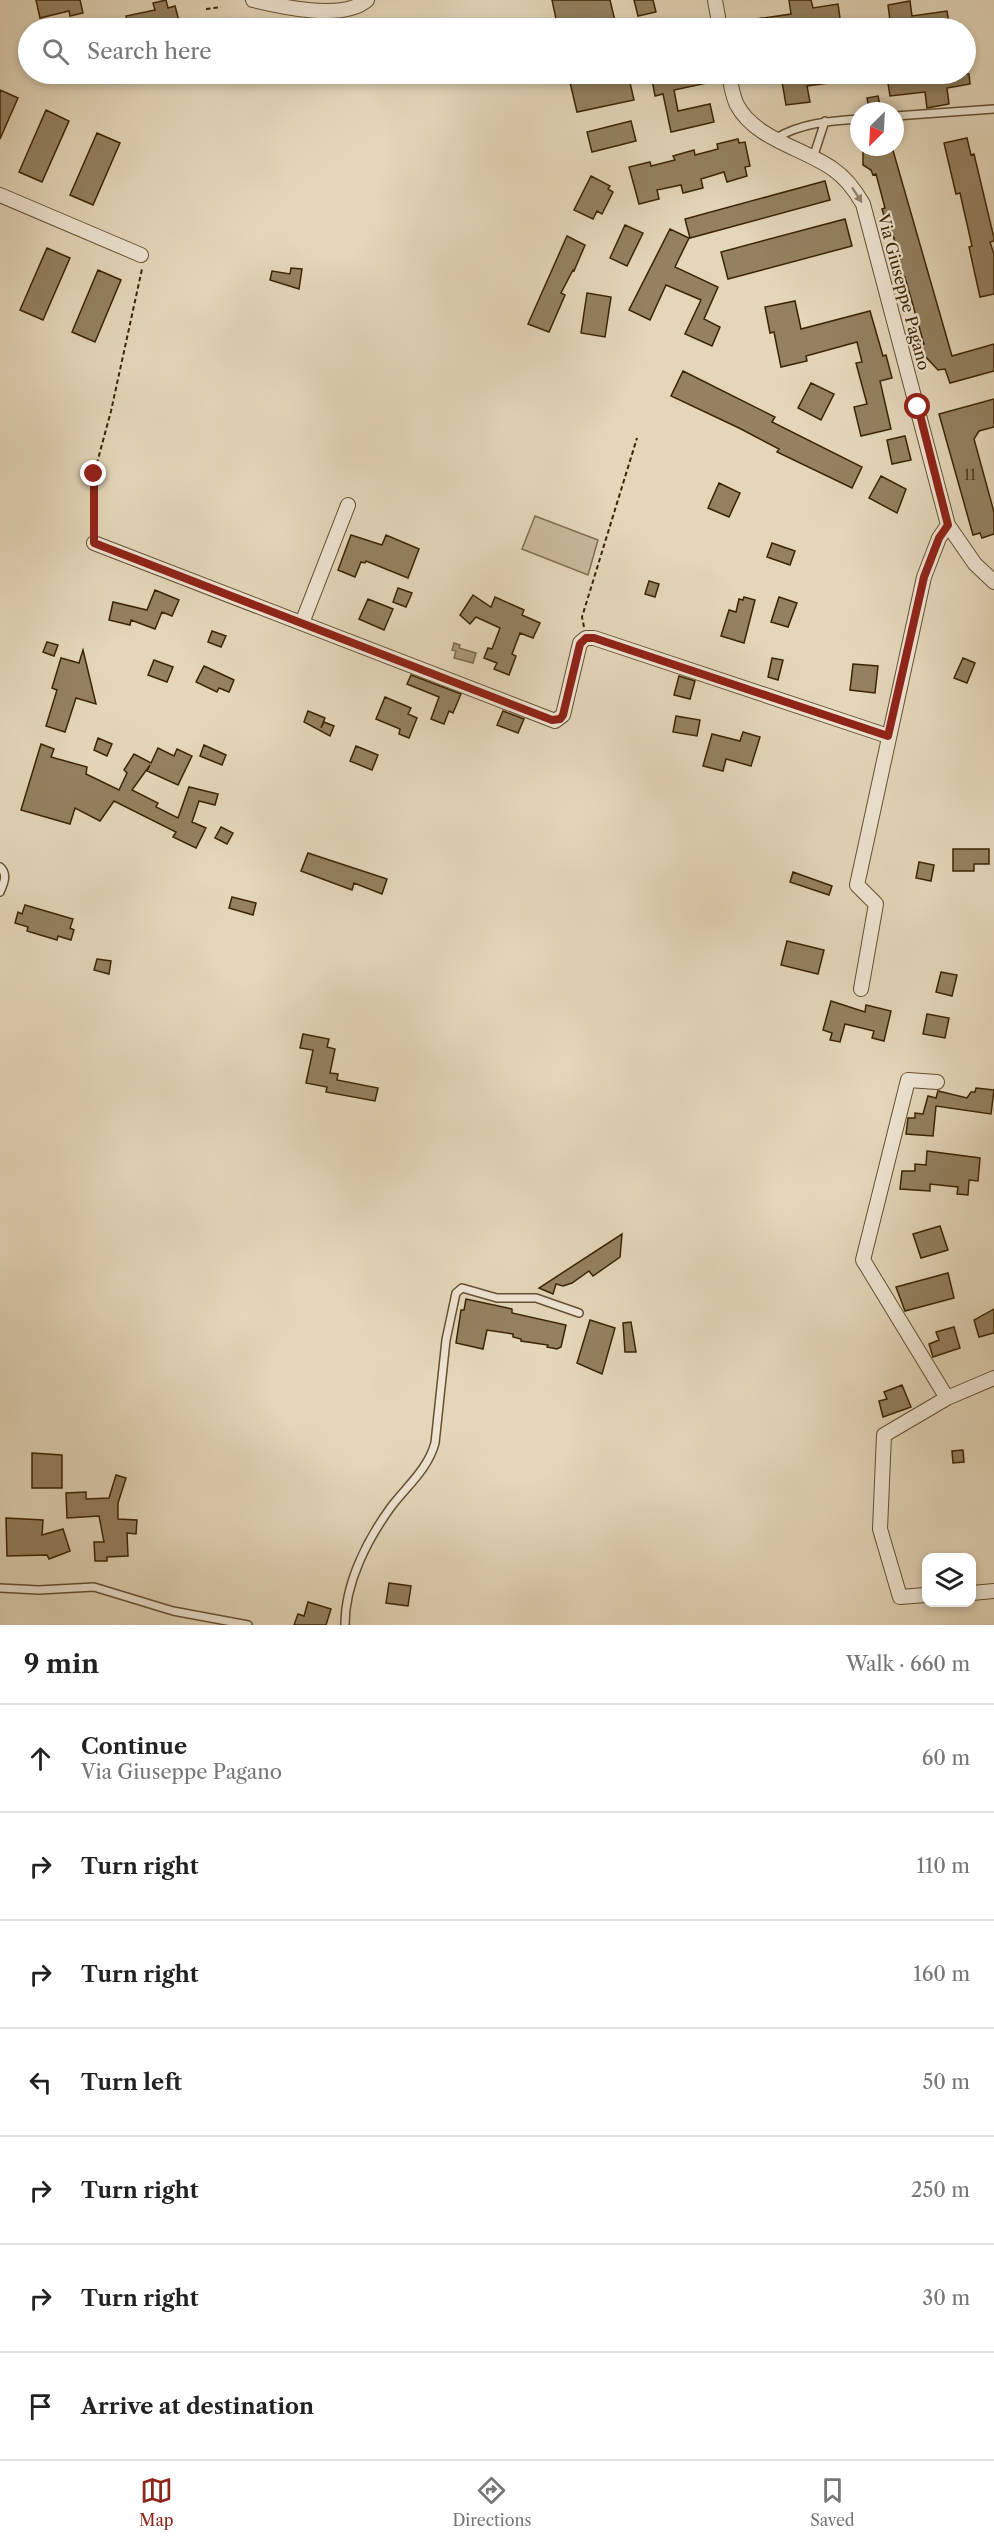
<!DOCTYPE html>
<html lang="en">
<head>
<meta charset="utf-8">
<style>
	body { margin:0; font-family:"Libre Caslon Text",serif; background:#f6f6f6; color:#222 }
	.controls { position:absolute; right:18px; bottom:18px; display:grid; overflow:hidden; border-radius:12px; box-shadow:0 3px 9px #0003 }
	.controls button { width:54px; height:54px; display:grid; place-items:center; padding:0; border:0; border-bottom:2px solid #e0e0e0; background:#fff; color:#222; font:30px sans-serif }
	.compass { position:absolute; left:850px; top:102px; width:54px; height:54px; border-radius:50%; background:#fff; box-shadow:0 3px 9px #0003; rotate:204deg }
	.stop { position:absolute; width:18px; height:18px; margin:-14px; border:4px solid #8f2418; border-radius:50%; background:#fff }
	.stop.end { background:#8f2418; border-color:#fff; box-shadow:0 2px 6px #0008 }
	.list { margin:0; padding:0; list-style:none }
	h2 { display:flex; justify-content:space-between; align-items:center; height:78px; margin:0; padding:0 24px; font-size:26px }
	h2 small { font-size:20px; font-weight:400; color:#767676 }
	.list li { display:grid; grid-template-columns:39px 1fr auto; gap:18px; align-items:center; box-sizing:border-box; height:108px; padding:0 24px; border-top:2px solid #e0e0e0 }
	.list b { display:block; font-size:22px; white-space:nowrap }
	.list p { margin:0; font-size:20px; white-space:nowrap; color:#767676 }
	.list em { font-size:20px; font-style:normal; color:#767676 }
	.icon { flex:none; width:33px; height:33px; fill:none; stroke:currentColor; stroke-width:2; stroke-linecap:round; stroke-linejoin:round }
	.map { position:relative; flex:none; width:994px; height:1625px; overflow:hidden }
	.search { position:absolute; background:#fff; box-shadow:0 3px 9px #0003; left:18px; right:18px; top:18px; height:66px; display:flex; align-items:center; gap:15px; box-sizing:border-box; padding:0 21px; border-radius:33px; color:#767676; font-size:22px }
	.sheet { height:834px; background:#fff }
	nav { display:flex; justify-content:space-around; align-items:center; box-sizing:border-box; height:84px; border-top:2px solid #e0e0e0; background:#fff; font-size:16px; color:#767676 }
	nav a { display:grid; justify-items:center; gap:3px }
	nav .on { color:#8f2418 }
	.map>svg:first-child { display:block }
	.green { fill:#c7b89a; stroke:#826e4e; stroke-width:1.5 }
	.water { fill:#aa997b; stroke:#7e6a4b; stroke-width:1.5 }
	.building { fill:#938161; stroke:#3c2402; stroke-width:1.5 }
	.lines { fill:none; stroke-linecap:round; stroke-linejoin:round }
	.lane-casing { stroke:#665030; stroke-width:10 }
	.street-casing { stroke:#665030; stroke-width:16 }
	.path { stroke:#3c2402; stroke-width:2; stroke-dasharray:4.5 3; stroke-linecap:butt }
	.lane { stroke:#ede4d2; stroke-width:7 }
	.street { stroke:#ede4d2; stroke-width:14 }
	.oneway { fill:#94846a }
	.route { stroke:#8f2418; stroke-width:8 }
	.labels { text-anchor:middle; stroke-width:4.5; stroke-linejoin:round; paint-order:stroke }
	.number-label { font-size:14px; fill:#523b1a }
	.street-label { font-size:16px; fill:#3c2402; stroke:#ede4d2 }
</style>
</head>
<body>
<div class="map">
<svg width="994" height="1625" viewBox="0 0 994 1625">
	<rect width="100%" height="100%" fill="#e3d6b9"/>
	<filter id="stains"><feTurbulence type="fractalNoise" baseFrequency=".00333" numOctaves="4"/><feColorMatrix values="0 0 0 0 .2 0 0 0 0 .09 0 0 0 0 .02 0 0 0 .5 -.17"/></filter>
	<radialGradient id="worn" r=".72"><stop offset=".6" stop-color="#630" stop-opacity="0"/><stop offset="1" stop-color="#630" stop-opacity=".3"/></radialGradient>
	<path class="green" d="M535 516 598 540 588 575 522 549Z"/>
	<path class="water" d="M454 643 460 645 459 648 476 653 473 663 454 658 456 651 452 650Z"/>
	<path class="building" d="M36 0H80L83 13 70 16 69 11 40 18Z
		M166 0 168 8 175 6 181 28H129L126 16 155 10 153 3Z
		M552 0H610L615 21 581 28H558Z
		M634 0H653L656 12 638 16Z
		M789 0H811L813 8 838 4 841 25 820 28H758L756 19 791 14Z
		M910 1 912 16 947 11 950 28H891L888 5Z
		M568 74H628L634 100 577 112Z
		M651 74H720L721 80 674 90 678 111 710 104 714 122 671 132 663 94 655 96Z
		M795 74H850V80L807 86 810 102 786 105 781 76Z
		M908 74H969L970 84 947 88 949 104 927 108 925 92 890 96 887 77Z
		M0 90 18 98 0 139Z
		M878 96 880 106 869 108 867 98Z
		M46 110 69 121 42 182 19 172Z
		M631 121 636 141 592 152 587 132Z
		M97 133 120 143 93 205 70 195Z
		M967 138 971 155 974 154 994 238V241L990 242 994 254V294L980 297 969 247 972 246 960 193 956 194 944 143Z
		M738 139 739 143 745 142 750 166 745 167 747 176 727 182 724 172 701 179 703 188 683 193 681 185 657 190 659 199 639 204 629 167 650 162 651 166 675 160 673 156 694 150 695 155 718 149 717 144Z
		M863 147H892L952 356 994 344V371L950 383 945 369 938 370 924 355 921 345 924 344 905 277 902 278 897 260 900 259 890 225 887 226 882 209 885 208 876 174 873 175 871 170 863 165Z
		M591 176 610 186 608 189 613 192 602 214 597 211 593 219 574 210Z
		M825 181 830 200 690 238 685 219Z
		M845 219 852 246 728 279 721 252Z
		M625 225 643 233 627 266 610 258Z
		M670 229 689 238 675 267 718 287 704 319 720 327 712 346 685 334 701 300 666 285 650 320 629 310Z
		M567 236 585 245 574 271 573 270 561 293 565 295 549 332 528 324Z
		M47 248 70 258 43 320 20 310Z
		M291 268 302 269 299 289 270 280 272 271 290 274Z
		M98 270 121 280 95 342 72 332Z
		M587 293 611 297 605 337 581 333Z
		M795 301 801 329 870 311 883 356 886 355 892 378 880 381 891 429 861 436 854 407 867 404 856 363 862 362 857 342 806 356 807 361 781 367 774 332 770 333 765 307Z
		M683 371 775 417 772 422 862 467 852 488 777 452 779 449 739 428 671 396Z
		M811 383 834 394 821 420 798 408Z
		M994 399V427L979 431 974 439 994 512V534L982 538 980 533 973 535 939 414Z
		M905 436 911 460 892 464 887 440Z
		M881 476 906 489 897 513 869 498Z
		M719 483 740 493 729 517 708 508Z
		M351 535 382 545 386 535 419 549 408 578 366 561 365 563 361 562 355 577 338 570Z
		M772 543 795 551 790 565 767 557Z
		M649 581 659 584 655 597 645 594Z
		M398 588 412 593 406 607 393 602Z
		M155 590 179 600 172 616 162 612 155 629 131 620 130 625 109 620 113 602 147 610Z
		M473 595 491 607 495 597 524 610 522 615 540 623 533 638 520 633 512 654 516 656 509 675 494 669 497 663 484 658 488 648 492 649 500 628 476 617 470 624 460 615Z
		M744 597 755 600 744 643 721 636 729 610 736 612 739 599 743 600Z
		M779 597 797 603 788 627 771 622Z
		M368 599 393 609 384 630 359 619Z
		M212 631 226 636 221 647 208 642Z
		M47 642 58 645 54 656 43 652Z
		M83 650 96 704 76 698 65 732 46 726 57 690 52 688 61 658 79 663Z
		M772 658 783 660 778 680 768 677Z
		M963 658 975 663 967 683 954 678Z
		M154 660 173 667 167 682 148 675Z
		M853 664 878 666 875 693 850 690Z
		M204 666 234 680 229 692 219 688 217 692 196 682Z
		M411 675 461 694 453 713 449 711 444 724 431 719 439 697 407 684Z
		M679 676 695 681 690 699 674 695Z
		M385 697 411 708 408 714 417 718 409 738 399 734 400 729 376 719Z
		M308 711 325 718 321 728 324 722 334 726 330 736 304 722Z
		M503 711 524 719 518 733 497 725Z
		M676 716 700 720 697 736 673 732Z
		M743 732 760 737 751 766 726 759 723 771 703 766 712 734 740 741Z
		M98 738 112 744 107 756 94 750Z
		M41 744 54 749 51 757 87 767 86 774 119 790 127 773 124 770 134 754 151 763 158 748 174 756 177 749 192 756 178 785 147 771 150 765 132 790 158 803 156 807 178 818 189 787 218 794 215 805 199 801 192 822 206 828 196 848 173 837 176 832 114 801 100 821 75 808 70 824 21 810Z
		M204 745 226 755 222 765 200 756Z
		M356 746 378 755 372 770 350 761Z
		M221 827 233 833 227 844 215 838Z
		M953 849H989V864H974V871H953Z
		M308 853 387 879 382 894 354 883 352 890 301 871Z
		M919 862 934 865 931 881 916 878Z
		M793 872 832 886 829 895 790 882Z
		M232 897 256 903 253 915 229 908Z
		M25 905 73 919 70 928 74 930 71 940 58 936 57 940 27 931 28 927 15 923 18 912 22 914Z
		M787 941 824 950 818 974 781 965Z
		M97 959 111 961 109 974 94 970Z
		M941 972 957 975 952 996 936 992Z
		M831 1001 865 1012 866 1005 891 1011 884 1041 872 1038 874 1031 845 1024 840 1042 830 1040 832 1033 823 1030Z
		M927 1014 949 1018 945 1038 923 1034Z
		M303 1034 329 1039 327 1047 335 1049 330 1073 338 1074 337 1080 378 1088 375 1101 326 1092 327 1087 306 1083 313 1050 300 1048Z
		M976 1088 994 1090 991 1114 936 1106 933 1136 906 1134 908 1118H915V1113L923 1114 928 1096 936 1098 938 1091 967 1098 971 1092H975Z
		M927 1151 980 1158 978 1181 969 1180 968 1195 957 1194 958 1187 930 1184V1191L900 1189 902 1171H915V1164L926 1165Z
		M940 1226 948 1250 921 1258 913 1234Z
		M622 1234 620 1257 593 1276 589 1271 572 1283 563 1286 556 1284 553 1294 539 1288Z
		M948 1273 954 1298 905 1311 896 1287Z
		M466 1299 512 1309V1313L566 1325 561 1347 557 1349 547 1347 548 1345 521 1341V1339L513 1337V1334L487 1330 483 1349 456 1343 461 1310H464Z
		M994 1309V1333L979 1337 974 1320Z
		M590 1320 615 1328 602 1374 577 1363Z
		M631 1322 636 1352H625L623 1323Z
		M954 1327 960 1348 933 1357 929 1344 939 1340 936 1332Z
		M902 1385 911 1407 883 1417 879 1401 887 1399 884 1392Z
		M963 1450 964 1462 953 1463 952 1451Z
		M32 1453 62 1455V1488H32Z
		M116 1475 126 1478 118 1503V1519L137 1520 136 1534 127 1533 128 1556 107 1557V1561H95L94 1542H104L99 1516 67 1518 66 1493 86 1492V1499L109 1498Z
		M6 1518 43 1520 42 1535 63 1529 70 1551 49 1559 47 1555 7 1556Z
		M389 1583 411 1586 408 1606 386 1603Z
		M308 1602 331 1609 326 1625H294L298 1614 304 1616Z"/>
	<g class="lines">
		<defs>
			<path id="lane" d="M895 116 994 109
				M776 138C802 123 829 121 859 119
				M813 158 825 121
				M0 867C8 874 4 883 0 892
				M0 1588 39 1590 94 1587 173 1611 248 1625
				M345 1625C345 1583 367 1540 391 1507 407 1486 428 1469 435 1443L446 1340 456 1293 462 1288 497 1298H536L579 1313"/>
			<path id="street" d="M253 0C282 7 343 21 367 0
				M715 0 720 28
				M729 74C731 84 732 95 737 105 755 139 803 148 833 169 846 178 855 190 863 204L948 525 975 564 994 582
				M0 195 141 255
				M94 543 555 721 563 715 580 643 586 638H594L888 736
				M302 623 348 505
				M861 989 876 904 857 885 924 577 939 538 948 525
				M937 1082 908 1080 863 1260 947 1398
				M972 1593 994 1591
				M926 1595 900 1597 880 1529 884 1435 947 1398 994 1378"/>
		</defs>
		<use href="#lane" class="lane-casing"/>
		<use href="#street" class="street-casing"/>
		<path class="path" d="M206 9 221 7
			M94 531V474L111 411 142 269
			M584 627 582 617 637 438"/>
		<use href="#lane" class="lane"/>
		<use href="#street" class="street"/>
	</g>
	<defs><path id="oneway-solid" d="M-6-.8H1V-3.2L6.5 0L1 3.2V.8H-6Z" transform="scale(1.5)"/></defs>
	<use class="oneway" href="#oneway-solid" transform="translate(857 195) rotate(57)"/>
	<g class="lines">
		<path class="route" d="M94 474V543L552 720 560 719 563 715 580 644 586 638H594L888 736 924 577 939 538 948 525 918 407"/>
	</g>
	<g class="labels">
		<g class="number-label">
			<text x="970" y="480">11</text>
		</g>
		<g class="street-label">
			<text transform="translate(904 292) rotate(75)" y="6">Via Giuseppe Pagano</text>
		</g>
	</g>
	<rect width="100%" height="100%" filter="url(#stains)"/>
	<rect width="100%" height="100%" fill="url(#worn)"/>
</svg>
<div class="controls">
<button><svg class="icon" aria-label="layers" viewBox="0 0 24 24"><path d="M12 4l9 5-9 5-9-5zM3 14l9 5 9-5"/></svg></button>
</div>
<svg class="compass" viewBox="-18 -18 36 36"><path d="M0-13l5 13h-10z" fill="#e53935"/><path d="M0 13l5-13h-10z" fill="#767676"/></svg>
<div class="stop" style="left:918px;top:407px"></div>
<div class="stop end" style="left:94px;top:474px"></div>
<div class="search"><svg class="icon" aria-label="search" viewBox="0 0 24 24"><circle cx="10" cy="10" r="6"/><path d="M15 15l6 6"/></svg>Search here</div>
</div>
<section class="sheet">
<h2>9 min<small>Walk · 660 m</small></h2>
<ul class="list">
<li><svg class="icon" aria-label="ahead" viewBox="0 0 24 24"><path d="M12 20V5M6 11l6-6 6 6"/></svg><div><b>Continue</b><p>Via Giuseppe Pagano</p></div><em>60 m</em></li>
<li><svg class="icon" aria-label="right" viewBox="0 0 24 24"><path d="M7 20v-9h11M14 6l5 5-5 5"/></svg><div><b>Turn right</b></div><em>110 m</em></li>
<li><svg class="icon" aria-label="right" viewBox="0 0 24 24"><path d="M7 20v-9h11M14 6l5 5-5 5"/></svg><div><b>Turn right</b></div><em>160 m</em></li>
<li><svg class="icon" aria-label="left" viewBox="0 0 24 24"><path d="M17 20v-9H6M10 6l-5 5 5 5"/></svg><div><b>Turn left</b></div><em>50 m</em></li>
<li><svg class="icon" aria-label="right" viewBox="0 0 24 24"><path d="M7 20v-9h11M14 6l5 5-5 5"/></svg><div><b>Turn right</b></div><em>250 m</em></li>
<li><svg class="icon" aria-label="right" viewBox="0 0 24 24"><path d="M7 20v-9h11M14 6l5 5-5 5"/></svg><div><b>Turn right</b></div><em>30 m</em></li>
<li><svg class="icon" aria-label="arrive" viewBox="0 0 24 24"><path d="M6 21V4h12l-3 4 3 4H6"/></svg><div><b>Arrive at destination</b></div></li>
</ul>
</section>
<nav>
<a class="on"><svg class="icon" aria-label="map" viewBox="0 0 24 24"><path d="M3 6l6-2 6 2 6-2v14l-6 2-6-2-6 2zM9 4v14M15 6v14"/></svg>Map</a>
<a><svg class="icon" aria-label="directions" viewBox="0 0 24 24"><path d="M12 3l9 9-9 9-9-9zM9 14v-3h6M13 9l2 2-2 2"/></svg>Directions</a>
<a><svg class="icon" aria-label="saved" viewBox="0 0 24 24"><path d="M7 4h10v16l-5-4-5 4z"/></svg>Saved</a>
</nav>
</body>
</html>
